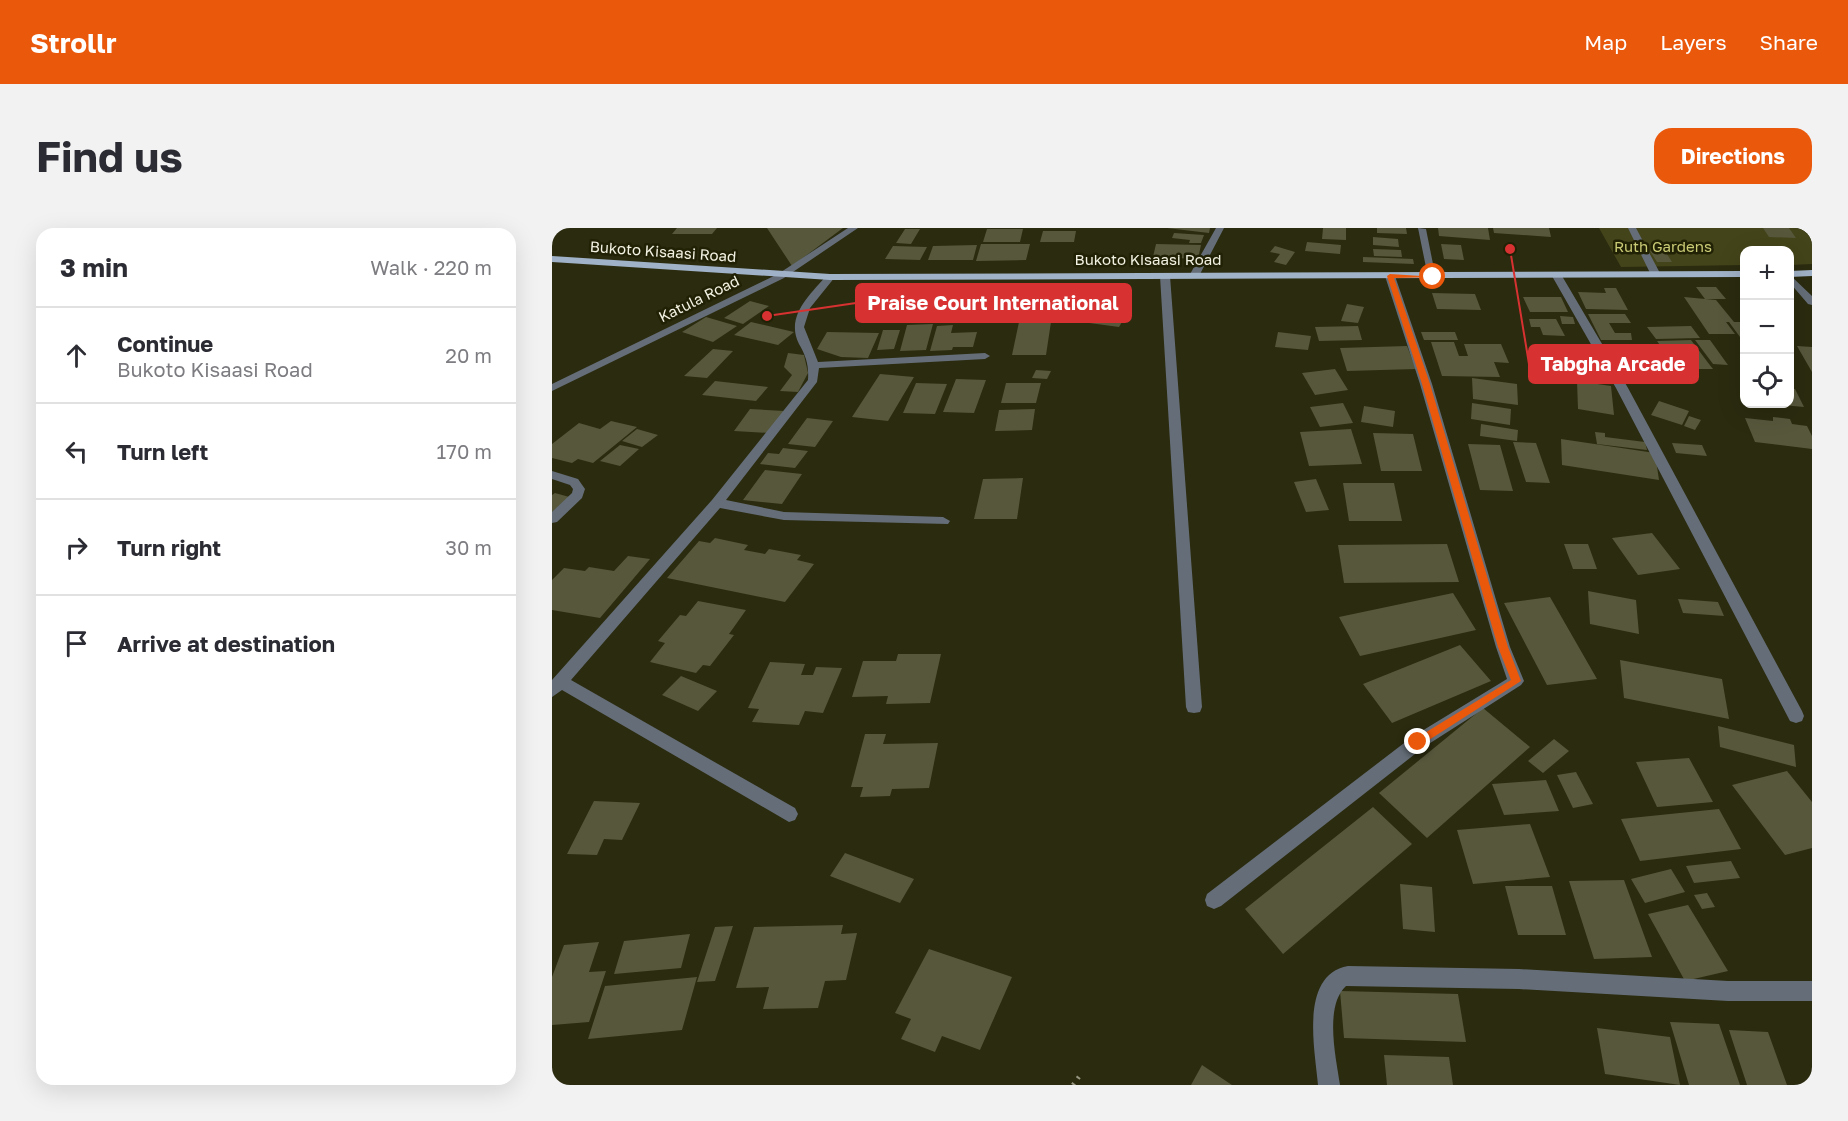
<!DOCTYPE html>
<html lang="en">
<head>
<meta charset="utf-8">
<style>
	body { margin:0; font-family:"Golos Text",sans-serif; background:#f2f2f3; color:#2b2b33 }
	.controls { position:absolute; right:18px; top:18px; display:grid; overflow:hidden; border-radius:12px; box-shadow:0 6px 24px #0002 }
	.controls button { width:54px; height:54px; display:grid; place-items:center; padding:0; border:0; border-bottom:2px solid #e1e1e2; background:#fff; color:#2b2b33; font:30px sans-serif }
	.stop { position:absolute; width:18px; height:18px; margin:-14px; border:4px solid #ea580c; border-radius:50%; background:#fff }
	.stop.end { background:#ea580c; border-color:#fff; box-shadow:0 2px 6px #0008 }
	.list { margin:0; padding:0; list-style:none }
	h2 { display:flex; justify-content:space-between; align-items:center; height:78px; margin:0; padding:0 24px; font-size:26px }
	h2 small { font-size:20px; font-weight:400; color:#7c7c81 }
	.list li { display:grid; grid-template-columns:39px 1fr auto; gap:18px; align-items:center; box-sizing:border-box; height:96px; padding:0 24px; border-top:2px solid #e1e1e2 }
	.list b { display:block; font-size:22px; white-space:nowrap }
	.list p { margin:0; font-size:20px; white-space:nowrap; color:#7c7c81 }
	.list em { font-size:20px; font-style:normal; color:#7c7c81 }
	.icon { flex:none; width:33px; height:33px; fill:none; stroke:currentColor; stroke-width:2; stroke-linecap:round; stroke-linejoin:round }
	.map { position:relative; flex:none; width:1260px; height:857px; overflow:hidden; border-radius:18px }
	header { display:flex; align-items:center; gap:36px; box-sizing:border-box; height:84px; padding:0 30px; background:#ea580c; color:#fff }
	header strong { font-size:28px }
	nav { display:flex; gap:33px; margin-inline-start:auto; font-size:21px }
	.intro { display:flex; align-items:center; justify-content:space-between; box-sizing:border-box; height:144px; padding:0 36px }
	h1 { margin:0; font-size:42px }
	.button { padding:15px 27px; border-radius:18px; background:#ea580c; color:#fff; font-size:21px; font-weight:700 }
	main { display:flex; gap:36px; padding:0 36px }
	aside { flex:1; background:#fff; border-radius:18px; box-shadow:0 6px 24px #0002 }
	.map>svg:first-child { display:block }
	.green { fill:#44441a }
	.building { fill:#56573b }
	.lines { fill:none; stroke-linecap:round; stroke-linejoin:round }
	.path { stroke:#969681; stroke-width:4.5; stroke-dasharray:2 6; stroke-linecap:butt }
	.minor { fill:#656e78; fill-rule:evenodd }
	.major { fill:#a0b2c7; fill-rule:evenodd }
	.route { fill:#ea580c }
	.labels { text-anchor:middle; stroke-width:5; stroke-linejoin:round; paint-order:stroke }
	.far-park-label { font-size:15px; fill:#cacb75; stroke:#212106 }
	.far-street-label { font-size:15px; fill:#f2f2e2; stroke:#212106 }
	.leader { fill:none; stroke:#d73231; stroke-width:2 }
	.callout-dot { fill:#d73231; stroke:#212106; stroke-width:2 }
	.callout { fill:#d73231; stroke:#d73231; stroke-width:2 }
	.callout-label { font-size:20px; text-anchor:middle; font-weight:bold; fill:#fff }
</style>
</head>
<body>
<header>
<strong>Strollr</strong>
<nav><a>Map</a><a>Layers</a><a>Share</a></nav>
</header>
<div class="intro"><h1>Find us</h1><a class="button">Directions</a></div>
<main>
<aside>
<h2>3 min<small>Walk · 220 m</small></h2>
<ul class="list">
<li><svg class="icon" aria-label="ahead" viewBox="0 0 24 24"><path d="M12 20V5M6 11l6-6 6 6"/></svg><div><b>Continue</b><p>Bukoto Kisaasi Road</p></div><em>20 m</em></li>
<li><svg class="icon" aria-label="left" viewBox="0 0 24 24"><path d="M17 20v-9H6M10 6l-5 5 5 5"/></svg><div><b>Turn left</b></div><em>170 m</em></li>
<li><svg class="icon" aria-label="right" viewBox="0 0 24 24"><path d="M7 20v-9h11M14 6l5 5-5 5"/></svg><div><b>Turn right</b></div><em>30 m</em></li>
<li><svg class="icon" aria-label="arrive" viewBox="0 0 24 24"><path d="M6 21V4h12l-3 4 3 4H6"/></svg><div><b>Arrive at destination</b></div></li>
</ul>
</aside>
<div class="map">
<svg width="1260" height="857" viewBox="0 0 1260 857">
	<rect width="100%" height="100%" fill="#2b2b10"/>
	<path class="green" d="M1047 0H1260V36L1238 37V22H1192V37L1069 39Z"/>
	<path class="building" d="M125 0H165L160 6H120Z
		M215 0H291L240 38Z
		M615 0H658L657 5Z
		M771 0H794V12L770 11Z
		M825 0H854L855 6 825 5Z
		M886 0H936L938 12 887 8Z
		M941 0H997L999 9 942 5Z
		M1211 0H1237L1244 10 1217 9Z
		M353 1H368L359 16 344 15Z
		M435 1H471L468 14H431Z
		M491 3H524L522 14H488Z
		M622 5 652 7 649 15H637L638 12 620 10Z
		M821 9 846 11 847 19 821 17Z
		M755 14 789 17 788 26 753 23Z
		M429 16H478L474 32 424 33Z
		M604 16 649 17 646 31 601 29Z
		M889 16 909 17 912 32 892 31Z
		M425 17 421 32H376L381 18Z
		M341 18 375 19 368 32 333 31Z
		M723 18 743 24 734 37 722 34 728 26 718 24Z
		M821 21 849 22 850 29 822 28Z
		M1098 23H1113L1120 34H1105Z
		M811 29 861 31 862 36 811 34Z
		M1144 59H1164L1174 71H1153Z
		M1052 60H1064L1076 82 1034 81 1026 64 1054 65Z
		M880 65 923 66 929 82 885 81Z
		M971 69H1009L1016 84H978Z
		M1132 69 1164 72 1182 94H1192V109H1188L1177 94H1174L1183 106H1157Z
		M198 73 217 78 191 96 172 90Z
		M795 76 812 79 806 95 789 93Z
		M539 81 574 87 567 99 530 94Z
		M1036 86H1073L1079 95H1057L1063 105H1079L1080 112H1049Z
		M1008 88 1021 89 1023 96H1010Z
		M154 89 185 98 161 114 130 104Z
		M977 91H1004L1013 108 991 107 988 99H979Z
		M199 94 242 104 226 117 182 107Z
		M467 94H499L494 127H460Z
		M381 96 374 122 348 123 355 97Z
		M401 97 399 105 425 104 421 119H401L400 122 378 123 385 98Z
		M806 98 810 112 767 113 763 99Z
		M1139 98 1148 110 1104 111 1095 99Z
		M331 102H348L342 121 325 122Z
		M275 104 327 105 316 130 289 129 265 121Z
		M726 104 759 108 756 122 723 119Z
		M869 104H903L906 112H872Z
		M1139 112 1157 136 1161 141H1125L1105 113Z
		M1143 112H1158L1176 137 1161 136Z
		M879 114H902L907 128H916L912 116H949L957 135 942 134 948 149 890 148Z
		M855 118 864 141 795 143 788 120Z
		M1245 118 1260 119V144Z
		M161 121 181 123 155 150 132 148Z
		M236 125 252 127 256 145 246 164 228 163 240 147 232 139Z
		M783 141 796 162 763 167 750 145Z
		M484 142 499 143 495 151 480 150Z
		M328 146 362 149 336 193 300 189Z
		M920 150 965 156 966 177 921 171Z
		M404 151 434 152 422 185 391 184Z
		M163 153 216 159 204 173 150 167Z
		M1025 153 1059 158 1062 187 1026 181Z
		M364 155 395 156 383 186 351 185Z
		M454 155H489L484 175H449Z
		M1238 160 1243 161 1252 179 1230 177 1238 176Z
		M1107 173 1137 183 1130 197 1099 187Z
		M791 175 801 195 768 199 758 179Z
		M920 175 959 181 958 197 919 191Z
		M812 178 843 183 841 199 809 194Z
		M198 181 232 183 217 205 182 203Z
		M483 181 480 202 443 203 447 182Z
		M1137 188 1149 192 1143 202 1132 198Z
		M1221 189 1238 191 1240 196 1255 198 1260 208V221L1203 214 1193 190 1221 193Z
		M255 190 281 193 263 219 236 216Z
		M59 193 85 199 41 235 26 231 20 235 0 230V216L27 195 48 201Z
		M929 196 966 202 965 213 928 208Z
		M85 201 106 207 90 219 70 213Z
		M799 201 810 236 757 238 748 204Z
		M1043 204 1053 205V209L1093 214 1095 222 1045 216Z
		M821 205 861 206 870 243H829Z
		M1009 211 1103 225 1107 252 1010 237Z
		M961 214 984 215 998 255 974 254Z
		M1120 215 1150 217 1155 228 1124 225Z
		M916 216 948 217 961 263 928 262Z
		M68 217 87 221 68 238 48 233Z
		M231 220 256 223 243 240 208 236 216 225 227 226Z
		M213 242 250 246 230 276 191 272Z
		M471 250 465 291H422L431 251Z
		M764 251 777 282 754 284 742 254Z
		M791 255H842L850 293H797Z
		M3 265 21 270 0 287V267Z
		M1100 305 1128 341 1086 347 1060 310Z
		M163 310 196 317 192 322 213 326 217 321 249 327 245 332 262 336 233 374 115 350 147 313 158 315Z
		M895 316 907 354 792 355 786 317Z
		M1012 316H1036L1045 341H1021Z
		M76 328 98 331 48 390 0 382V352L12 340 33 343 37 339 62 343Z
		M1036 363 1084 372 1087 406 1038 396Z
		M901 365 924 402 808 428 787 389Z
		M998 369 1045 451 995 457 952 375Z
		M1126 371 1166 374 1172 388 1131 385Z
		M146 373 194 382 177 406 182 407 158 438 151 437 144 445 98 434 113 415 106 413 128 387 134 388Z
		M908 417 939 453 840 495 811 456Z
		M346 426H389L378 475 334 476 336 468 300 469 311 433H344Z
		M1068 432 1170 451 1177 491 1072 470Z
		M218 434 253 436 249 447H261L264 439 290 440 271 485 253 483 247 497 200 494 207 481 196 480Z
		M129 448 165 463 146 483 110 467Z
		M931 480 978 519 875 610 827 565Z
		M1166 498 1242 517 1244 539 1168 519Z
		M313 506H334L331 516 386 515 377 560 340 561 338 568 308 569 311 559H299Z
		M1002 511 1017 523 991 545 976 533Z
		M1137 530 1161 574 1105 579 1084 534Z
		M1235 543 1260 574V620L1233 627 1180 557Z
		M1024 544 1041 576 1021 580 1005 547Z
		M994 552 1007 583 952 587 940 556Z
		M42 573 88 575 70 612 52 611 45 627 15 626Z
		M821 579 860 616 731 726 693 681Z
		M1167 581 1189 621 1088 633 1069 591Z
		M978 596 998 649 921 656 905 602Z
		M293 625 362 651 348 675 278 648Z
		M1179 633 1188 650 1142 655 1134 638Z
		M1119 641 1133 664 1093 675 1079 651Z
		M1072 652 1100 729 1042 731 1017 653Z
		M848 656 880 659 883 704 851 701Z
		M953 658H1000L1014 707H966Z
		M1155 665 1163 679 1150 681 1142 667Z
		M1136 677 1176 743 1133 753 1096 686Z
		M291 697 289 706 305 705 294 752 273 753 266 780 211 781 217 759 184 760 202 699Z
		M181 698 163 753 145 754 163 699Z
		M138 706 129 740 62 746 72 713Z
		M47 714 37 744 54 743 37 794 0 797V749L12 717Z
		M377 721 460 749 428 822 390 808 383 824 349 811 359 791 343 785Z
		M145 749 130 802 36 811 53 758Z
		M788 763 906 766 914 814 792 810Z
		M1118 794 1167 796 1188 857H1137Z
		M1045 800 1118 809 1128 857 1053 846Z
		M1177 802 1216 804 1235 857H1195Z
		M832 827 897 829 901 857H835Z
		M650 837 680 857H639Z"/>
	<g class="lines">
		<path class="path" d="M521 857 529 846"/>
		<path class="minor" d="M296 0H306L232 50 0 163V156L226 46Z
			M664 0H672L647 48 639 50 637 48Z
			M866 0 874 1 884 51 876 49Z
			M1076 0H1084L1109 47 1107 49 1099 47Z
			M613 45 618 48 650 479 648 484 642 485 636 484 634 479 608 48Z
			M835 46 843 48 880 156 958 419 972 453 969 457 872 519 669 678 662 681 655 678 653 672 655 666 860 509 955 451 944 419 868 156 833 48Z
			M1002 46 1010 48 1076 160 1250 483 1252 488 1250 493 1244 495 1238 493 1064 160 1000 48Z
			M275 47 283 49 258 80 252 99 266 134 433 125 438 128 433 131 267 140 265 154 174 272 232 284 391 289 398 293 396 296 232 292 168 280 19 452 243 580 246 586 243 592 237 594 10 462 0 469V452L160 272 256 152C257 137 254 128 247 116 233 88 258 67 275 47Z
			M1238 47 1260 68V77L1256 76 1238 55Z
			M0 243 26 251 33 261 30 270 5 294 0 295V284L20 265 21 261 18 257 0 251Z
			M796 738 967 741 1176 753H1260V773H1176L967 761 794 758C772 778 784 830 788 857H766C763 822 747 747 796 738Z"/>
		<path class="major" d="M0 28 278 46 1192 43V49L278 52 0 34Z
			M1260 42V48L1238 49V43Z"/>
	</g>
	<path class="route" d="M838 46 885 49 842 50 878 156 956 419 969 453 866 519 863 518V511L959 452 946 419 870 156 835 48Z"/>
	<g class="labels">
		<g class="far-park-label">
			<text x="1111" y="24">Ruth Gardens</text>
		</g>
		<g class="far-street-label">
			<text transform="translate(111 24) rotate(4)" y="5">Bukoto Kisaasi Road</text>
			<text x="596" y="37">Bukoto Kisaasi Road</text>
			<text transform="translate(147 71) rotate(-26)" y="5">Katula Road</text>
		</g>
	</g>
	<path class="leader" d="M215 88L304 75M958 21L977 136"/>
	<g class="callout-dot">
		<circle cx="215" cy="88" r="6"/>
		<circle cx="958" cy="21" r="6"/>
	</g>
	<g class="callout">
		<rect x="304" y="56" width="275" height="38" rx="6"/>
		<rect x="977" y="117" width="169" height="38" rx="6"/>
	</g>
	<g class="callout-label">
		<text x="441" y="82">Praise Court International</text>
		<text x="1061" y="143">Tabgha Arcade</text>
	</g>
</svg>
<div class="controls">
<button>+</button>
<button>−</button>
<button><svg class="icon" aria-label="locate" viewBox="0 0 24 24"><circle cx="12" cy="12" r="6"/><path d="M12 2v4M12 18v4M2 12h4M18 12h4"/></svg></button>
</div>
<div class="stop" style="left:881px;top:49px"></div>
<div class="stop end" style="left:866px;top:514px"></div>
</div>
</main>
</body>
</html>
